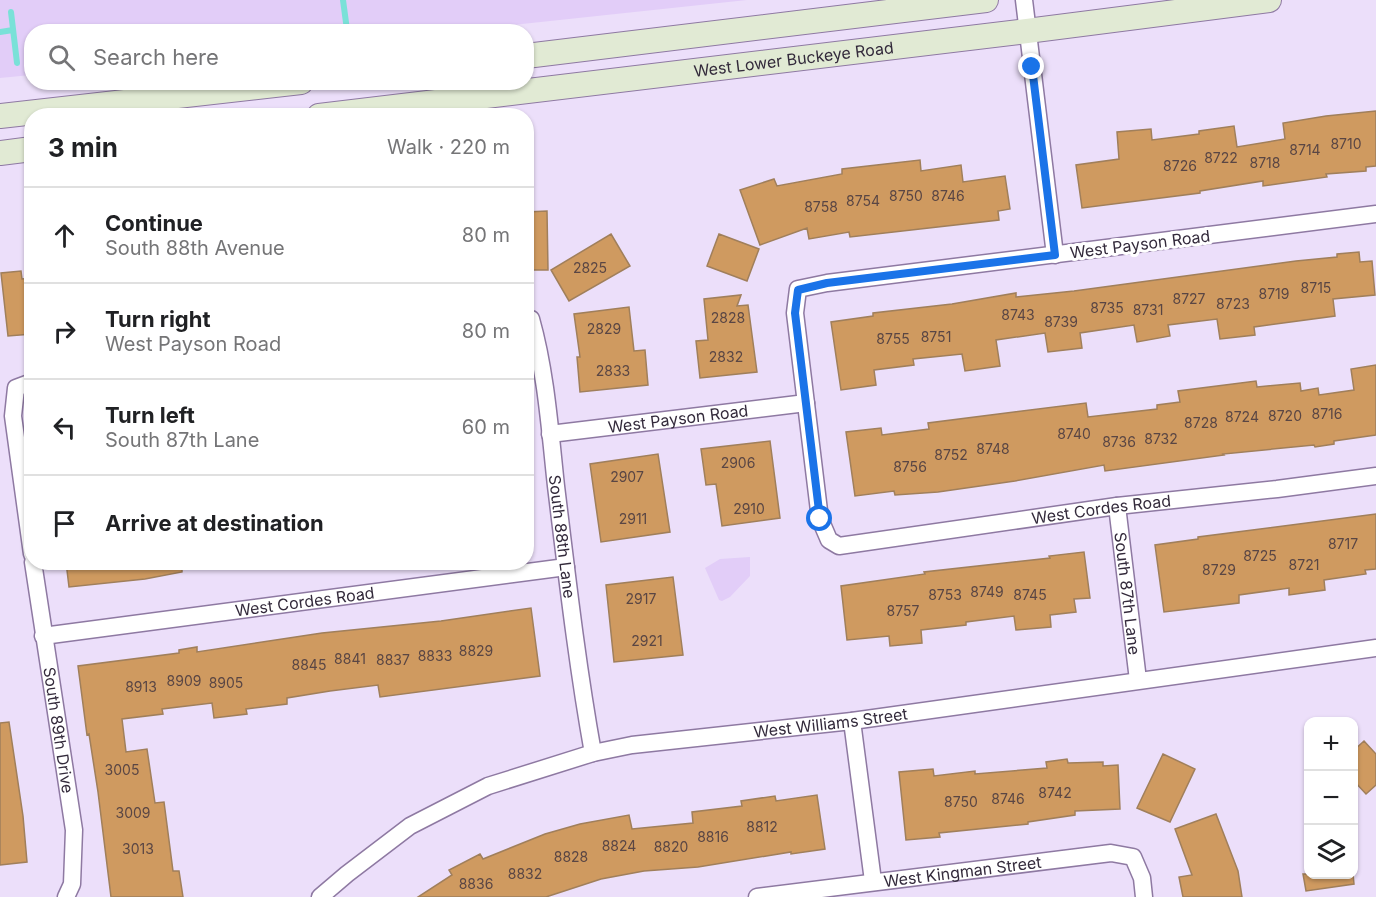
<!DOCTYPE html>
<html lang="en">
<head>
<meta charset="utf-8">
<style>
	body { margin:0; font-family:Inter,sans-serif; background:#f6f6f6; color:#202124 }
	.controls { position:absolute; right:18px; bottom:18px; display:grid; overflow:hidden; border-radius:12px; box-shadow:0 2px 4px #0004 }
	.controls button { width:54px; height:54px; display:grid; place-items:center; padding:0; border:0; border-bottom:2px solid #e0e0e0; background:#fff; color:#202124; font:30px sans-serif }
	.stop { position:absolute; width:18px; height:18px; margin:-14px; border:4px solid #1a73e8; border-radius:50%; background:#fff }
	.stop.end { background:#1a73e8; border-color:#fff; box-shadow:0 2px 6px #0008 }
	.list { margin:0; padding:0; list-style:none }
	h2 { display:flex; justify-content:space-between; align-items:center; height:78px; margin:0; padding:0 24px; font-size:26px }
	h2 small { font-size:20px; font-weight:400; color:#757577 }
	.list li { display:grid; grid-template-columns:39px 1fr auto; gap:18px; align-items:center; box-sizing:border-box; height:96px; padding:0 24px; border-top:2px solid #e0e0e0 }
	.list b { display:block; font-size:22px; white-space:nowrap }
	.list p { margin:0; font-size:20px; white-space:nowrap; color:#757577 }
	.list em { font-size:20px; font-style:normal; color:#757577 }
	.icon { flex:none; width:33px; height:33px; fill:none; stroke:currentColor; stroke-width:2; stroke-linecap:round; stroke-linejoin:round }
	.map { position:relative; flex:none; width:1376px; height:897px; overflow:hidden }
	.search { position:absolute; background:#fff; box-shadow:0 2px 4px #0004; left:24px; top:24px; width:510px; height:66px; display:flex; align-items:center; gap:15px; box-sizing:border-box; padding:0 21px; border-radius:24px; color:#757577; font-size:22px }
	.panel { position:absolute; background:#fff; box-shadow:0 2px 4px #0004; left:24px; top:108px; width:510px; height:462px; border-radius:24px }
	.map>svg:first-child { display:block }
	.green { fill:#e2cdf8 }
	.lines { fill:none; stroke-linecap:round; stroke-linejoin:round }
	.stream { stroke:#7ae1d8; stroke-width:6 }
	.building { fill:#cf9a60; stroke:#a07f5b; stroke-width:1.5 }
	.minor-casing { stroke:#8e79a2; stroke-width:19 }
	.secondary-casing { stroke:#8e79a2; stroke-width:26 }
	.minor { stroke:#fff; stroke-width:16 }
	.secondary { stroke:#e1ead4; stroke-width:24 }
	.route { stroke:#1a73e8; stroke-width:8 }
	.labels { text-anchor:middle; stroke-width:6; stroke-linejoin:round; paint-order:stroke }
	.number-label { font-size:14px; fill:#5a4644 }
	.street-label { font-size:16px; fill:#332a3b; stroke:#fff }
</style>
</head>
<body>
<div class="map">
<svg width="1376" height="897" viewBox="0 0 1376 897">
	<rect width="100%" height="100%" fill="#ecdffa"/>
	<path class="green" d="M0 0H747L446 32H32L31 75 0 78Z
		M750 557V576L730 597 722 601 719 600 705 568 720 559Z"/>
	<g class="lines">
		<path class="stream" d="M343 0 347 30
			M11 12 17 63
			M0 32 13 30"/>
	</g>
	<path class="building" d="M1376 111V166L1366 167V171L1326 174 1327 177 1263 186V181L1200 191V193L1082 208 1076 165 1119 159 1117 132 1151 129 1152 140 1199 134V131L1234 126 1237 147 1285 139 1283 123 1326 116Z
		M920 160 921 171 961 165 963 182 1005 176 1010 209 998 211 999 220 850 237 849 232 809 239 807 228 760 245 740 190 774 179 777 186 842 174V169Z
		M547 211 548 270H526V212Z
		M611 234 630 266 569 301 551 270Z
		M719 234 759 249 747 281 707 266Z
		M1359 252 1360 262 1372 261 1375 295 1333 299 1335 316 1254 327 1255 335 1220 339 1217 319 1168 325 1170 336 1137 342 1134 325 1080 333 1082 348 1048 352 1045 333 996 340 1000 366 965 371 962 354 913 359 914 365 874 370 876 385 841 390 831 322 873 316V313L952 304 1016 293V297L1074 291 1296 261 1337 257V254Z
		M21 271 22 279 32 278V334L8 336 1 273Z
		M741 295 737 306 748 305 757 372 700 378 696 341 708 340 704 299Z
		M629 307 634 351 645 350 648 385 580 392 577 357H580L574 314Z
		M1376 365V435L1334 441V444L1315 447 1314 445 1223 454 1224 455 1105 471 1104 465 1015 481 938 492 895 495 894 491 855 496 846 432 881 428 882 435 929 429 928 423 1086 403 1088 417 1157 409V405L1180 402 1178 391 1256 381 1257 387 1300 383 1301 391 1318 388 1319 395 1354 390 1351 369Z
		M770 441 780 518 722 526 716 484 706 485 701 449Z
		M658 454 670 532 601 542 590 464Z
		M1376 514V569L1365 570 1366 574 1324 580 1325 590 1289 595V588L1239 595V603L1164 612 1155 545 1198 539V537Z
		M1084 552 1090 598 1074 599 1076 612 1050 615 1051 627 1016 630 1014 616 966 622V625L921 630 922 643 890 646 889 636 847 640 841 586 925 574 924 572 1050 558 1049 556Z
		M66 562H182V572L145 579 69 587Z
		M673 577 683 655 614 662 606 585Z
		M531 608 540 676 380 697 378 685 330 691 287 698V704L246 709 247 714 214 718 212 703 162 709 163 714 122 719 126 752 147 749 155 803 164 802 173 871H179L183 897H111L98 792 89 734 87 735 78 666 179 653V650L197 647V652L322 633 441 621Z
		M9 722 23 816 27 862 0 865V723Z
		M1364 741 1376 754V785L1366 794 1353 780V751Z
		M1163 754 1195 769 1170 822 1137 808Z
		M1067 759 1068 763 1103 762V766L1118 765 1120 809 1075 811V815L1028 822V824L939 833 940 837 906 840 899 772 933 769 934 776 975 771V774L1047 768 1046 762Z
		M817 795 825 849 791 854V852L698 867 644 871 601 879 546 897H418L452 875 449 870 480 854 483 859 545 834 580 824 629 815 632 829 693 823 692 812 742 806 741 801 775 796 776 801Z
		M1216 814 1238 871 1242 897H1183L1179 877 1192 875 1175 829Z
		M1303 874H1353L1354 884 1306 891Z"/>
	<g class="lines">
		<defs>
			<g id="minor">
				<path d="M1024 0 1055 255"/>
				<path id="s1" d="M1376 214 827 283 798 289 795 313 820 519 829 540 839 546 1117 506 1277 489 1376 476"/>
				<path id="s2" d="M526 318 531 319C546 372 550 431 556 486 567 576 577 664 593 753"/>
				<path d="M32 382 16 388 13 416 32 554"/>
				<path id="s3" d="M550 434 806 403"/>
				<path id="s4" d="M1117 506 1138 680"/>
				<path id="s5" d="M33 562 74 830 72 884 66 897"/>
				<path id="s6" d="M43 636 566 567"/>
				<path d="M852 721 873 881"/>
				<path id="s7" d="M320 897 347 874 410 826 488 786 593 753 632 745 852 721 1376 648"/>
				<path id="s8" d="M757 897 1111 853 1133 857 1142 878 1144 897"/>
			</g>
			<g id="secondary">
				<path d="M526 56 986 0"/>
				<path d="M0 116 301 82"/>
				<path id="s9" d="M319 116 1027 31 1269 0"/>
				<path d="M0 153 32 149"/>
			</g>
		</defs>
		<use href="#minor" class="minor-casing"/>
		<use href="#secondary" class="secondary-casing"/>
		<use href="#minor" class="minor"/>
		<use href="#secondary" class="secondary"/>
	</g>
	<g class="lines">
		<path class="route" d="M820 519 795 313 798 290 827 283 1055 255 1032 67"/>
	</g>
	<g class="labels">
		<g class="number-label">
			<text x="1346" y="149">8710</text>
			<text x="1305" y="155">8714</text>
			<text x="1221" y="163">8722</text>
			<text x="1265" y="168">8718</text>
			<text x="1180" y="171">8726</text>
			<text x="906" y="201">8750</text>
			<text x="948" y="201">8746</text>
			<text x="863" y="206">8754</text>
			<text x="821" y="212">8758</text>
			<text x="590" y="273">2825</text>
			<text x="1316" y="293">8715</text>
			<text x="1274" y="299">8719</text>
			<text x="1189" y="304">8727</text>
			<text x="1233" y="309">8723</text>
			<text x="1107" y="313">8735</text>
			<text x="1148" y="315">8731</text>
			<text x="1018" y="320">8743</text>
			<text x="728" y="323">2828</text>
			<text x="1061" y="327">8739</text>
			<text x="604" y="334">2829</text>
			<text x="936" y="342">8751</text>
			<text x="893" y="344">8755</text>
			<text x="726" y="362">2832</text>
			<text x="613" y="376">2833</text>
			<text x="1327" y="419">8716</text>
			<text x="1285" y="421">8720</text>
			<text x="1242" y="422">8724</text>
			<text x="1201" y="428">8728</text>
			<text x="1074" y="439">8740</text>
			<text x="1161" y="444">8732</text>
			<text x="1119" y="447">8736</text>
			<text x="993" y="454">8748</text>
			<text x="951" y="460">8752</text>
			<text x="738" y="468">2906</text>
			<text x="910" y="472">8756</text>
			<text x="627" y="482">2907</text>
			<text x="749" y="514">2910</text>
			<text x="633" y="524">2911</text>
			<text x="1343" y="549">8717</text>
			<text x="1260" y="561">8725</text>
			<text x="1304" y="570">8721</text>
			<text x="1219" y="575">8729</text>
			<text x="987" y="597">8749</text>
			<text x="945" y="600">8753</text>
			<text x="1030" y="600">8745</text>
			<text x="641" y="604">2917</text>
			<text x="903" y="616">8757</text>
			<text x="647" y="646">2921</text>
			<text x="476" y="656">8829</text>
			<text x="435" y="661">8833</text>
			<text x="350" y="664">8841</text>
			<text x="393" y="665">8837</text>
			<text x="309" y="670">8845</text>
			<text x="184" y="686">8909</text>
			<text x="226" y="688">8905</text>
			<text x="141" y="692">8913</text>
			<text x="122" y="775">3005</text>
			<text x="1055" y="798">8742</text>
			<text x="1008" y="804">8746</text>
			<text x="961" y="807">8750</text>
			<text x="133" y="818">3009</text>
			<text x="762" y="832">8812</text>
			<text x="713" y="842">8816</text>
			<text x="619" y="851">8824</text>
			<text x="671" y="852">8820</text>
			<text x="138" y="854">3013</text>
			<text x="571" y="862">8828</text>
			<text x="525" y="879">8832</text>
			<text x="476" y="889">8836</text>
		</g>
		<g class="street-label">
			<text dy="6" stroke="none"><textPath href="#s9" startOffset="478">West Lower Buckeye Road</textPath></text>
			<text transform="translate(1140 244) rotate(-7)" y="6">West Payson Road</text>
			<text dy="6" stroke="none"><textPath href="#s3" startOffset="129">West Payson Road</textPath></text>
			<text dy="6" stroke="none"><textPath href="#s1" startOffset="1114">West Cordes Road</textPath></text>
			<text dy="6" stroke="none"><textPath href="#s2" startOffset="225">South 88th Lane</textPath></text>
			<text dy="6" stroke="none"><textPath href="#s4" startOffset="88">South 87th Lane</textPath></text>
			<text dy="6" stroke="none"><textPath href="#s6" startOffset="264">West Cordes Road</textPath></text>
			<text dy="6" stroke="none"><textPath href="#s7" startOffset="552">West Williams Street</textPath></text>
			<text dy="6" stroke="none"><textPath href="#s5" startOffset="170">South 89th Drive</textPath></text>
			<text dy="6" stroke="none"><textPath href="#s8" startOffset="207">West Kingman Street</textPath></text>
		</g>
	</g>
</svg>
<div class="controls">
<button>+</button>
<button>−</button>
<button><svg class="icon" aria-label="layers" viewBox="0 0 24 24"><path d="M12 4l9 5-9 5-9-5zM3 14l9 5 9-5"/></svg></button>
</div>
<div class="stop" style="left:820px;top:519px"></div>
<div class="stop end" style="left:1032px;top:67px"></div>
<div class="search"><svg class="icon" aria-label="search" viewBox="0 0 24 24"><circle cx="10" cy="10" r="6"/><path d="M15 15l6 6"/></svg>Search here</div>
<section class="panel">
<h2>3 min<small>Walk · 220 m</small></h2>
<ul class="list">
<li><svg class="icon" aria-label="ahead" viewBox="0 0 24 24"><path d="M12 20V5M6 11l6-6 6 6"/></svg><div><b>Continue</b><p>South 88th Avenue</p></div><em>80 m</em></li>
<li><svg class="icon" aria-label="right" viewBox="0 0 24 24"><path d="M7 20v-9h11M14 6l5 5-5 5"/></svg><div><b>Turn right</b><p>West Payson Road</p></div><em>80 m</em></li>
<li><svg class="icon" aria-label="left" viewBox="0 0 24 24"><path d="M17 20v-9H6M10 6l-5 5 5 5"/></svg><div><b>Turn left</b><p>South 87th Lane</p></div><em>60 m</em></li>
<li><svg class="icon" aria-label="arrive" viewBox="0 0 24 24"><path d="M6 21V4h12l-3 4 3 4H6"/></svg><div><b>Arrive at destination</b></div></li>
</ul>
</section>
</div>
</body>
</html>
